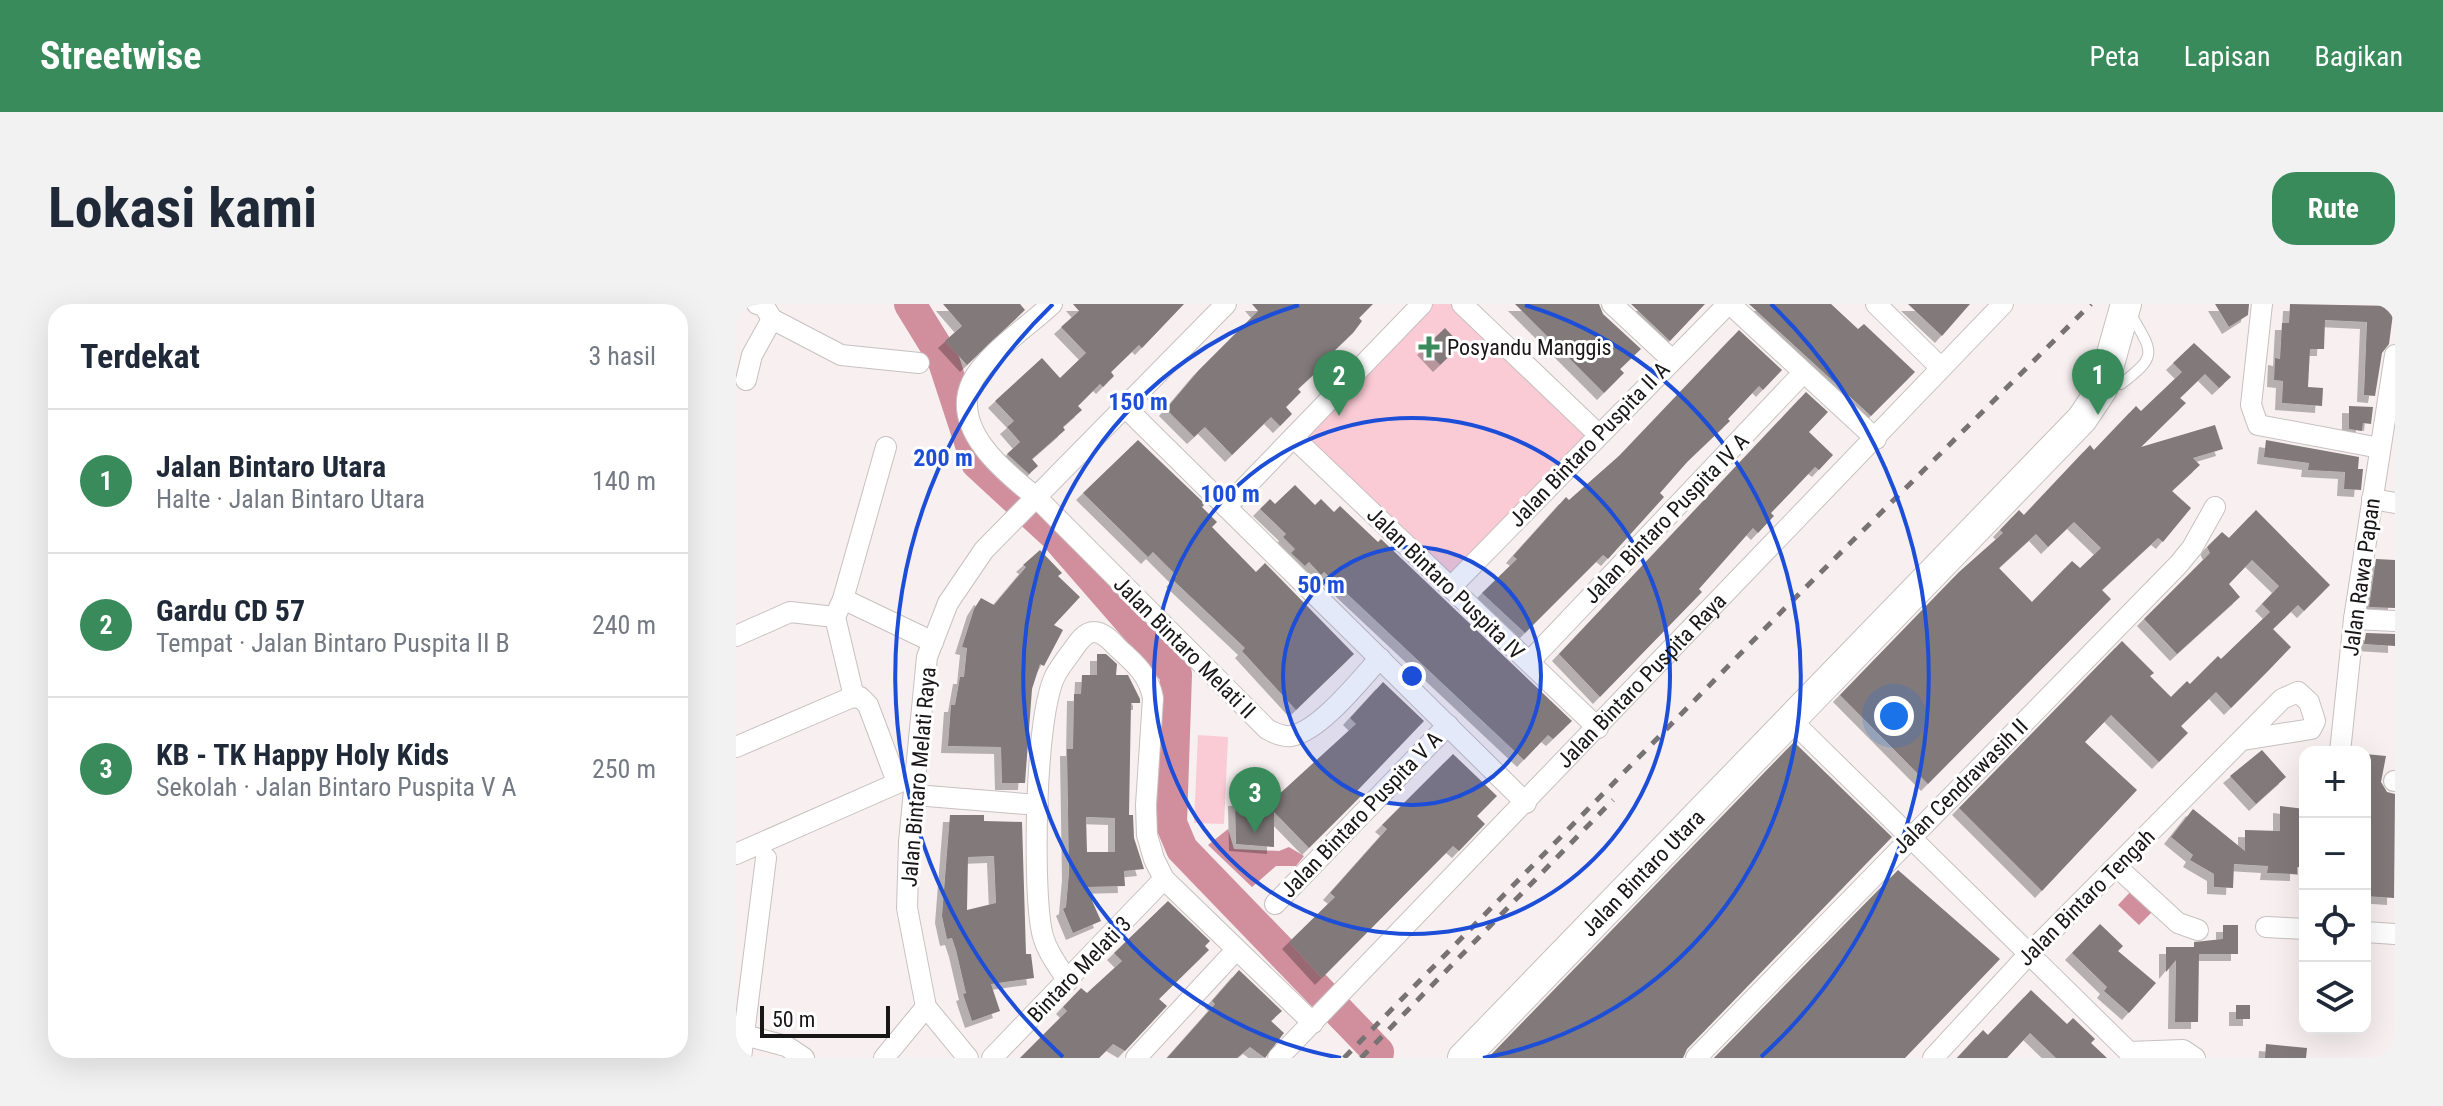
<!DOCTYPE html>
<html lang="id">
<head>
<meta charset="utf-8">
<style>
	body { margin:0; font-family:"Roboto Condensed",sans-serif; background:#f2f2f3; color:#1f2937 }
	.controls { position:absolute; right:24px; bottom:24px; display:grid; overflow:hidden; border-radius:16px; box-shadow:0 8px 32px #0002 }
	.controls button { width:72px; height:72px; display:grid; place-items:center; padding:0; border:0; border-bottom:2px solid #e0e1e3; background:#fff; color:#1f2937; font:40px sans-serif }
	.scale { position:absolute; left:24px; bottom:20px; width:130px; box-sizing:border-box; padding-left:8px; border:4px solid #191617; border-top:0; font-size:22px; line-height:28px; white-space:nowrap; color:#191617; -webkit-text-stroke:6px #fff; paint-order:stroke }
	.you { position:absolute; left:1158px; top:412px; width:28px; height:28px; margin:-20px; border:6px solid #fff; border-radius:50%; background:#1a73e8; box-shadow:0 0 0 12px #1a73e833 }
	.badge { display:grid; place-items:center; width:52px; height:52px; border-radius:50%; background:#3a8b5c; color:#fff; font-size:26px; font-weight:700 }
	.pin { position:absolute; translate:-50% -66px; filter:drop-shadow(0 2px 4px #0008) }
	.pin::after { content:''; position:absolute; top:42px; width:28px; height:24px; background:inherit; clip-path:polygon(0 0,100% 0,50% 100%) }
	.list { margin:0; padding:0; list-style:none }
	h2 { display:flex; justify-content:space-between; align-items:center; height:104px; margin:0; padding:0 32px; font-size:34px }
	h2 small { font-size:26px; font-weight:400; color:#747a83 }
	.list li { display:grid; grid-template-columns:52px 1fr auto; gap:24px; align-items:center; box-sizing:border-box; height:144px; padding:0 32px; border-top:2px solid #e0e1e3 }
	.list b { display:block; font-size:30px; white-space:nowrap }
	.list p { margin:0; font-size:26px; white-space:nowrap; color:#747a83 }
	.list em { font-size:26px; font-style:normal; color:#747a83 }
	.icon { flex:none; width:44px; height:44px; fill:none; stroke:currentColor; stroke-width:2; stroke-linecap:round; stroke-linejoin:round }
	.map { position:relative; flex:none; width:1659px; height:754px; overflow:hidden; border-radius:24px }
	header { display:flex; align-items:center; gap:48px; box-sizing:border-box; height:112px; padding:0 40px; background:#3a8b5c; color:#fff }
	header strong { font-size:38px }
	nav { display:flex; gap:44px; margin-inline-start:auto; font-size:28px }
	.intro { display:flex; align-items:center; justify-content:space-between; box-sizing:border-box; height:192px; padding:0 48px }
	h1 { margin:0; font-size:56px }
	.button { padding:20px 36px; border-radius:24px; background:#3a8b5c; color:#fff; font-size:28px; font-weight:700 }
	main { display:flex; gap:48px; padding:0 48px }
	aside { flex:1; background:#fff; border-radius:24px; box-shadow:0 8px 32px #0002 }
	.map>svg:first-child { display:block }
	.green { fill:#facbd4 }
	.water { fill:#d18f9d }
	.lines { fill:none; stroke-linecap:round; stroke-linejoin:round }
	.river { stroke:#d18f9d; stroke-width:32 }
	.building { fill:#81797a; fill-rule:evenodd; filter:url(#shadow) }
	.lane-casing { stroke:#c8c0c1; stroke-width:12 }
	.street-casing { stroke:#c8c0c1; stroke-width:22 }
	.secondary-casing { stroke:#c8c0c1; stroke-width:32 }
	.lane { stroke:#fff; stroke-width:10 }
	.street { stroke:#fff; stroke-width:20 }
	.secondary { stroke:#fff; stroke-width:30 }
	.rail { stroke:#777273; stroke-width:5; stroke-dasharray:10 10; stroke-linecap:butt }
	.ring { fill:none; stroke:#1d4ed8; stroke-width:4 }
	.poi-dot { fill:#3a8b5c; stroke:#fff; stroke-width:3 }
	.labels { text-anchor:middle; stroke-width:6; stroke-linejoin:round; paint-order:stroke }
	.poi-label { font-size:22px; fill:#191617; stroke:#fff; text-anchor:start }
	.street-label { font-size:22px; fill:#191617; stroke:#fff }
	.centre { fill:#1d4ed8; stroke:#fff; stroke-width:4 }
	.ring-label { font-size:24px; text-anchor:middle; font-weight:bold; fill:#1d4ed8; stroke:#fff; stroke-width:6; stroke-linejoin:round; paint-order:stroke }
</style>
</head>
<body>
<header>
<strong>Streetwise</strong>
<nav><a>Peta</a><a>Lapisan</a><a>Bagikan</a></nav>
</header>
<div class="intro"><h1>Lokasi kami</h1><a class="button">Rute</a></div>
<main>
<aside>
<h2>Terdekat<small>3 hasil</small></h2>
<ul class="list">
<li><span class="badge">1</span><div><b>Jalan Bintaro Utara</b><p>Halte · Jalan Bintaro Utara</p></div><em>140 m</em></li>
<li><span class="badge">2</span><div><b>Gardu CD 57</b><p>Tempat · Jalan Bintaro Puspita II B</p></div><em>240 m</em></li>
<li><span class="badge">3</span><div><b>KB - TK Happy Holy Kids</b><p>Sekolah · Jalan Bintaro Puspita V A</p></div><em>250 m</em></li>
</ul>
</aside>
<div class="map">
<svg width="1659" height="754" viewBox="0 0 1659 754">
	<defs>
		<filter id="shadow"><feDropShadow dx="-7" dy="7" stdDeviation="0" flood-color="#0004"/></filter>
	</defs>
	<rect width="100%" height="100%" fill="#f7eff0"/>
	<path class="green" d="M686 0H726L863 131 716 282 558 134Z
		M462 431 492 433 488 520 458 519Z"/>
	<path class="water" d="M492 525 498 545 543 547 553 543 568 552 560 562H540L516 583 472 541Z
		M1397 585 1418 606 1403 621 1382 601Z"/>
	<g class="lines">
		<path class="river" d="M174 0 206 52 241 159 319 231 440 370 435 519 446 545 642 748 641 754"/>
	</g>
	<path class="building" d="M207 0H284L289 6 231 61 209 37 226 22Z
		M337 0H448L406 44 403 41 375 68 378 72 367 83 364 80 342 102 346 106 327 123 329 126 296 155 302 162 293 170 271 150 284 138 271 123 278 117 259 97 306 54 324 74 350 49 325 23 343 7Z
		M516 0H637L623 14 626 17 617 29 599 46 601 49 562 85 565 88 550 103 556 110 544 122 535 113 496 151 469 123 458 133 430 105 463 66 522 7Z
		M779 0H863L867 10 905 45 884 65 888 69 868 89Z
		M895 0H969L934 37Z
		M1013 0H1095L1122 25 1128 20 1179 68 1135 112Z
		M1172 0H1234L1206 32Z
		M1479 0H1513L1512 11 1493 23Z
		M1554 0 1658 2 1653 40 1646 49 1639 92 1628 91 1631 18 1589 16 1588 45H1574L1572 83 1587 84 1586 102 1546 99 1547 77 1538 76 1539 54 1544 55 1546 19H1553Z
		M709 24 725 41 704 61 688 44Z
		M1003 26 1046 66 1027 86 1023 82 992 115 994 117 952 157 924 189 928 193 872 255 867 251 789 329 746 289 781 255 777 252 830 193 833 196 884 151Z
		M1458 39 1495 73 1483 84 1469 70 1444 94 1450 99 1405 143 1479 121 1487 145 1457 154 1464 161 1436 187 1455 204 1427 238 1422 234 1366 286 1375 295 1192 480 1104 391 1223 268 1267 229 1264 226 1283 206 1288 211 1354 141 1358 146 1400 102 1405 107 1446 68 1437 59ZM1338 218 1365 244 1344 264 1336 257 1296 298 1263 264 1300 230 1312 243Z
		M1070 88 1092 108 1073 128 1097 151 1083 166 1079 163 1035 209 1038 212 1022 229 1017 224 963 285 966 288 864 393 823 350Z
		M1613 102 1637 103 1635 120 1627 119 1626 127 1613 125Z
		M402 136 469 200 466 203 481 218 476 223 520 268 529 259 618 350 560 406 506 347 509 344 437 276 441 272 417 248 412 253 347 189Z
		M1530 136 1623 153 1622 165H1627L1625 186 1608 185 1609 168 1572 166 1573 159 1528 153Z
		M559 181 579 201 585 195 598 208 604 202 642 238 645 235 836 417 817 435 812 431 788 456 588 268 585 271 573 258 569 262 555 249 559 245 547 233 550 230 524 205 534 195 539 200Z
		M1520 206 1594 281 1568 307 1562 301 1537 325 1555 343 1533 366 1495 404 1480 388 1445 422 1452 429 1423 458 1375 411 1349 438 1401 486 1306 587 1223 504 1386 337 1418 369 1414 372 1435 393 1451 377 1454 380 1482 352 1485 355 1534 308 1526 300 1543 282 1516 256 1493 280 1504 293 1441 350 1408 315 1474 249 1471 243 1486 228 1493 234Z
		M304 246 326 269 322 272 344 293 318 321 327 326 308 362 304 360 296 385 289 479H266L265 443 212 442 215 401H219L224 373H228L231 344 226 343 238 305 245 294 258 301 290 263 287 261Z
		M1640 255 1659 256V304L1633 303Z
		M1630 329 1659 330V342L1628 340Z
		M361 350H370L381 360 380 371H392L404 395V399H395L393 511H397L398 534 408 565 388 567 389 582 350 583 365 617 337 629 327 605 330 603 333 569 331 445H337L338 390H345L346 371H361ZM350 513 379 514V548H351Z
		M647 378 688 417 620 488 625 492 573 544 538 508V543L500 540 499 495 516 494 517 514 620 420 614 414Z
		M1058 438 1156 533 951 745 947 754H752Z
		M1526 446 1550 473 1520 500 1494 472Z
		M717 450 761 492 741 512 749 520 723 547 717 542 586 674 553 638 599 593 594 589 651 525 646 521Z
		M1629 450 1650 452 1645 478 1651 488 1659 490 1658 594 1629 592Z
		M1544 502 1569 505V564L1561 563V570L1531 569 1532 562 1498 560 1497 584 1478 583V570L1454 556 1457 551 1435 533 1457 505 1509 547V526L1544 527Z
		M214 511H248V517L286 518 290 650H295L298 674 255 680 264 707 236 717 227 690 230 689 220 646 216 634 211 635 206 612ZM258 552 260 599 231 606 232 553Z
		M1162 566 1264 655 1169 754H978Z
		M432 597 474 637 469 642 473 646 423 695 431 702 389 747 377 740 363 754H284L331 707 327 703 345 684 351 689 386 657 378 649Z
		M1364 620 1387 642 1382 647 1420 679 1393 709 1368 687 1371 683 1336 649Z
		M1487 621H1502V650H1463L1462 718H1439L1440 656 1430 668V643H1458V638L1487 635Z
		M503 666 546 707 535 717 548 729 529 754 514 743 501 754H431L479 700 476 697Z
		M1295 686 1331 720 1337 714 1359 735 1355 739 1371 754H1320L1294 729 1271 754H1221L1247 726 1252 731Z
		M1500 701H1514V715H1500Z
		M1530 740 1571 744 1570 754H1529Z"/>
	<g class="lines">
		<defs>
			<path id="lane" d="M1385 80C1423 51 1417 49 1394 9"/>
			<g id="street">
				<path d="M21 0 28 2 36 15 105 51 183 59"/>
				<path d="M316 0C294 21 249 51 236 78 214 124 268 168 300 193L531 425C538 429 546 433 555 432 584 427 624 376 644 354"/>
				<path d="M726 0 863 131"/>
				<path d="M876 0 935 55"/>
				<path d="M994 0 1140 135"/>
				<path d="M1140 0 1205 64"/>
				<path d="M1526 0 1515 101 1522 121 1644 144"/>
				<path d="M10 76 16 51 36 15"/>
				<path d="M390 104 790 499"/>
				<path d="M558 134 862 424"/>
				<path d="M1636 195 1659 199"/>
				<path d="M490 203 686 0"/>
				<path d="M716 282 992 0"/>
				<path d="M107 295 197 338"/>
				<path d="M99 313 107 295 150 143"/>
				<path d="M99 313 118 393"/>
				<path d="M1618 315 1659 317"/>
				<path d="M0 332 54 308 99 313"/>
				<path d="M793 358 1067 69"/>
				<path d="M1055 416 1399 754"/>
				<path d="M0 443 114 394 124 393 132 401 161 478"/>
				<path d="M1604 448 1618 315 1659 51"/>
				<path d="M1658 477H1659"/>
				<path d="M179 491 302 501"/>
				<path d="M0 550 173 474"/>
				<path d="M1381 563 1442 619 1462 626"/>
				<path d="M539 600 712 421"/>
				<path d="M1530 623 1569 625"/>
				<path d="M1629 628 1659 630"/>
				<path d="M332 677C320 659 308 644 305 623 297 576 299 413 319 372 323 364 330 355 336 347 341 340 348 328 358 328 368 328 377 339 383 345 400 360 413 372 417 394L410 501 411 531 418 555 428 575 577 719"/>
				<path d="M8 731 50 742 68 754"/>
				<path d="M1393 748 1447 746 1459 754"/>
				<path d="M5 754 30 554"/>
				<path d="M148 754 190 703"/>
				<path d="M232 754 190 703 171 604 173 538 191 353 212 299 248 246 490 0"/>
				<path d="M256 754 428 575"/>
				<path d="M400 754 500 646"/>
				<path id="s1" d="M542 754 1267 0"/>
				<path d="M960 754 1442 261 1456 244 1479 203"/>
				<path d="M1197 754 1292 651 1546 395 1562 388 1573 398 1579 417 1575 425 1507 436"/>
			</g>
			<g id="secondary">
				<path id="s2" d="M727 754 1346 115 1366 85 1390 0"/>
			</g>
		</defs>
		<use href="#lane" class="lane-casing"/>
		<use href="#street" class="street-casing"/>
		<use href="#secondary" class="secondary-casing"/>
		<use href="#lane" class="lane"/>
		<use href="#street" class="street"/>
		<use href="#secondary" class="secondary"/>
		<path class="rail" d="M608 754 1056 297 1355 0
			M625 754 877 496"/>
	</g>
	<circle cx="676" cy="372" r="129" fill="#1d4ed8" fill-opacity=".12"/>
	<g class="ring">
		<circle cx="676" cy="372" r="129"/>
		<circle cx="676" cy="372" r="258"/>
		<path d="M605 754A388 388 0 0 1 563 1M789 1A388 388 0 0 1 747 754"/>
		<path d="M327 753A517 517 0 0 1 317 0M1035 0A517 517 0 0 1 1025 753"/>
	</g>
	<path class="poi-dot" d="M689 31h8v8h8v8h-8v8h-8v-8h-8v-8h8z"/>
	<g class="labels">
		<g class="poi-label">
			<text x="711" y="51">Posyandu Manggis</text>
		</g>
		<g class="street-label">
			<text transform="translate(853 140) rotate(-46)" y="8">Jalan Bintaro Puspita II A</text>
			<text transform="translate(930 214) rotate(-46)" y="8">Jalan Bintaro Puspita IV A</text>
			<text transform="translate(1625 273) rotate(-82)" y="8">Jalan Rawa Papan</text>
			<text transform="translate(710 279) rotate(44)" y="8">Jalan Bintaro Puspita IV</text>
			<text transform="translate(449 343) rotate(45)" y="8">Jalan Bintaro Melati II</text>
			<text dy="8" stroke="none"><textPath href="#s1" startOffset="524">Jalan Bintaro Puspita Raya</textPath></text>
			<text transform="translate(182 473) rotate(-85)" y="8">Jalan Bintaro Melati Raya</text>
			<text transform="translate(1224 482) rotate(-45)" y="8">Jalan Cendrawasih II</text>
			<text transform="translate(625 510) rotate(-46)" y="8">Jalan Bintaro Puspita V A</text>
			<text dy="8" stroke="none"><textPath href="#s2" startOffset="258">Jalan Bintaro Utara</textPath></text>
			<text transform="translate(1350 593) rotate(-45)" y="8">Jalan Bintaro Tengah</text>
			<text transform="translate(343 665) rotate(-46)" y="8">Bintaro Melati 3</text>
		</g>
	</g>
	<circle cx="676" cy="372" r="12" class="centre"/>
	<g class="ring-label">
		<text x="402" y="106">150 m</text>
		<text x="207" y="162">200 m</text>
		<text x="494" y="198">100 m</text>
		<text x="585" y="289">50 m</text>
	</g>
</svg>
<div class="controls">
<button>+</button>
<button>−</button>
<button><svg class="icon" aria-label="locate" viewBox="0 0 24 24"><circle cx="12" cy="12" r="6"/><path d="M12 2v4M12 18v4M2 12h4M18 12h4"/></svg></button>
<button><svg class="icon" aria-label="layers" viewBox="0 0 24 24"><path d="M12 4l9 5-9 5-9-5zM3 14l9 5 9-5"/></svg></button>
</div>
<div class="scale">50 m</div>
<div class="you"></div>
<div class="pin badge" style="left:1362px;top:111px">1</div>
<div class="pin badge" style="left:603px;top:112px">2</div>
<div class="pin badge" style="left:519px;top:529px">3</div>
</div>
</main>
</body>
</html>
